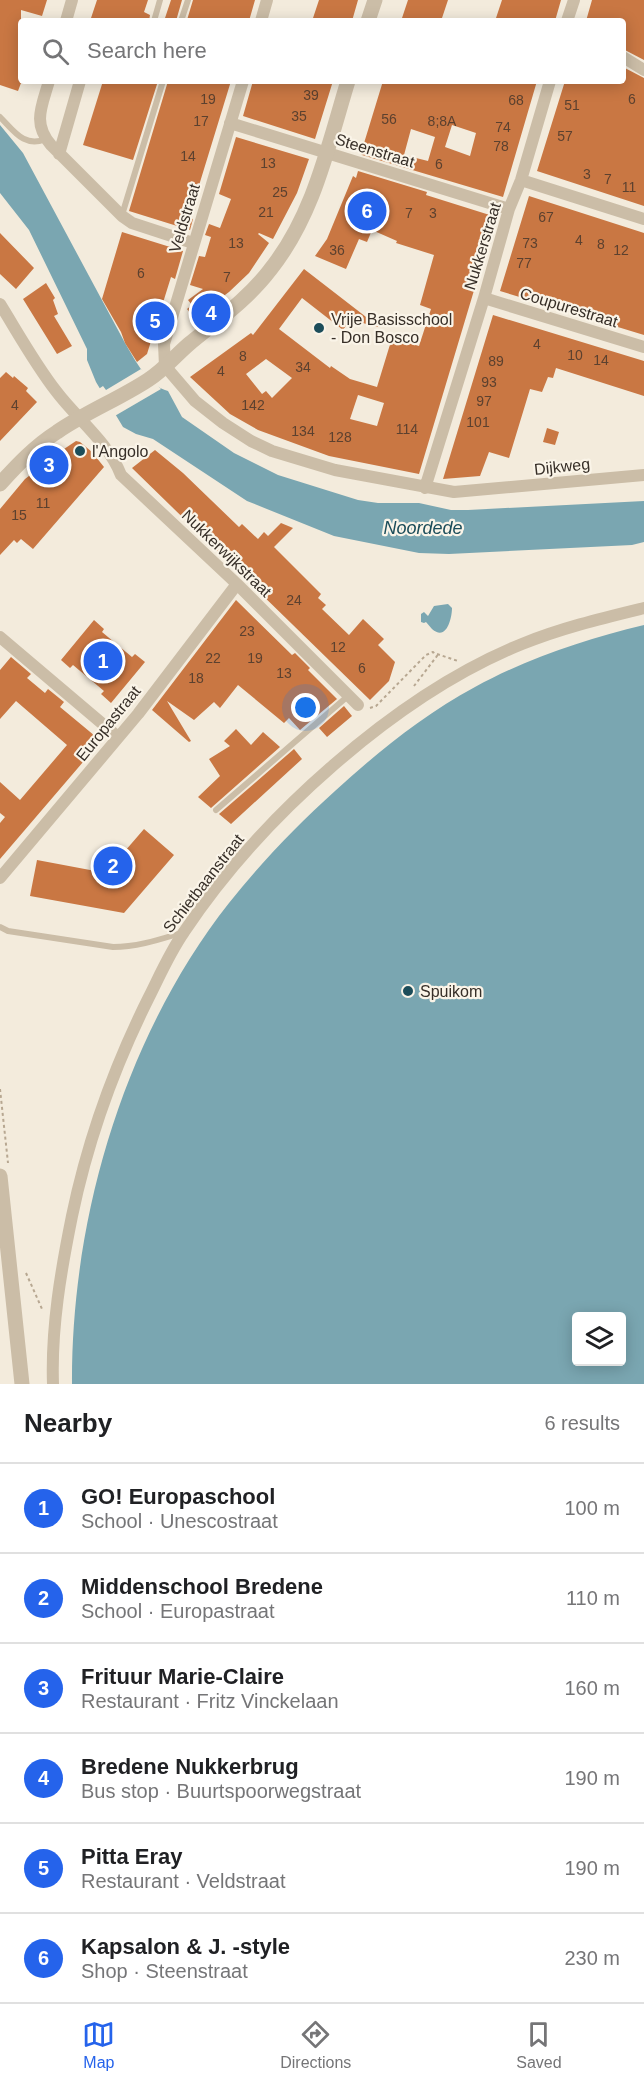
<!DOCTYPE html>
<html lang="en">
<head>
<meta charset="utf-8">
<style>
	body { margin:0; font-family:Arial,sans-serif; background:#f2f2f2; color:#202124 }
	.controls { position:absolute; right:18px; bottom:18px; display:grid; overflow:hidden; border-radius:6px; box-shadow:0 3px 15px #0003 }
	.controls button { width:54px; height:54px; display:grid; place-items:center; padding:0; border:0; border-bottom:2px solid #e0e0e0; background:#fff; color:#202124; font:30px sans-serif }
	.you { position:absolute; left:306px; top:708px; width:21px; height:21px; margin:-15px; border:4px solid #fff; border-radius:50%; background:#1a73e8; box-shadow:0 0 0 9px #1a73e833 }
	.badge { display:grid; place-items:center; width:39px; height:39px; border-radius:50%; background:#2563eb; color:#fff; font-size:20px; font-weight:700 }
	.pin { position:absolute; translate:-50% -50%; border:3px solid #fff; box-shadow:0 2px 6px #0006 }
	.list { margin:0; padding:0; list-style:none }
	h2 { display:flex; justify-content:space-between; align-items:center; height:78px; margin:0; padding:0 24px; font-size:26px }
	h2 small { font-size:20px; font-weight:400; color:#757577 }
	.list li { display:grid; grid-template-columns:39px 1fr auto; gap:18px; align-items:center; box-sizing:border-box; height:90px; padding:0 24px; border-top:2px solid #e0e0e0 }
	.list b { display:block; font-size:22px; white-space:nowrap }
	.list p { margin:0; font-size:20px; white-space:nowrap; color:#757577 }
	.list em { font-size:20px; font-style:normal; color:#757577 }
	.icon { flex:none; width:33px; height:33px; fill:none; stroke:currentColor; stroke-width:2; stroke-linecap:round; stroke-linejoin:round }
	.map { position:relative; flex:none; width:644px; height:1384px; overflow:hidden }
	.search { position:absolute; background:#fff; box-shadow:0 3px 15px #0003; left:18px; right:18px; top:18px; height:66px; display:flex; align-items:center; gap:15px; box-sizing:border-box; padding:0 21px; border-radius:6px; color:#757577; font-size:22px }
	.sheet { height:618px; background:#fff }
	nav { display:flex; justify-content:space-around; align-items:center; box-sizing:border-box; height:84px; border-top:2px solid #e0e0e0; background:#fff; font-size:16px; color:#757577 }
	nav a { display:grid; justify-items:center; gap:3px }
	nav .on { color:#2563eb }
	.map>svg:first-child { display:block }
	.water { fill:#7aa6b1; fill-rule:evenodd }
	.pier { fill:#f3ebdc }
	.building { fill:#c97743; fill-rule:evenodd }
	.lines { fill:none; stroke-linecap:round; stroke-linejoin:round }
	.path { stroke:#b7a791; stroke-width:2; stroke-dasharray:3 3; stroke-linecap:butt }
	.service { stroke:#cbbda7; stroke-width:6 }
	.minor { stroke:#cbbda7; stroke-width:12 }
	.tertiary { stroke:#cbbda7; stroke-width:15 }
	.poi-dot { fill:#1c4d5a; stroke:#faf4e8; stroke-width:2 }
	.labels { text-anchor:middle; stroke-width:4.5; stroke-linejoin:round; paint-order:stroke }
	.number-label { font-size:14px; fill:#5c412f }
	.street-label { font-size:16px; fill:#372f28; stroke:#faf4e8 }
	.poi-label { font-size:16px; fill:#372f28; stroke:#faf4e8; text-anchor:start }
	.water-label { font-size:18px; font-style:italic; fill:#1c4d5a; stroke:#faf4e8 }
</style>
</head>
<body>
<div class="map">
<svg width="644" height="1384" viewBox="0 0 644 1384">
	<rect width="100%" height="100%" fill="#f3ebdc"/>
	<path class="water" d="M0 125 23 153 125 343C135 360 148 386 168 391L182 417 234 453 278 475 358 500 378 503H419L451 510H468L644 501V542L632 545 449 554 419 553 334 536 247 501 153 439 136 434 123 427 96 382 87 360V349L29 230 0 193Z
		M448 604 452 608C452 617 447 642 432 629 430 627 428 624 426 622L424 623 421 622V614L424 612 428 616 434 606Z
		M644 625V1384H72C71 1217 125 1035 229 903 261 863 297 825 335 791 379 751 423 715 475 687 528 658 586 639 644 625ZM622 1316V1362H576V1316Z"/>
	<path class="pier" d="M141 369 161 389 113 417 97 390 103 386 106 390Z"/>
	<path class="building" d="M0 0H47L42 16 21 10V83L18 91 0 85Z
		M97 0H148L144 12 150 15 149 21H90Z
		M171 0H182L176 21H164Z
		M193 0H255L249 21H190L187 20Z
		M319 0H358L352 21H312Z
		M408 0H448L441 21H401Z
		M502 0H561L555 21H495Z
		M592 0H644V60L623 49V21H586Z
		M623 67 644 78V206L537 171 565 81H623Z
		M103 81H158L133 160 83 145Z
		M168 81H231L189 218 193 219 190 230 129 211Z
		M253 81H333L315 139 243 116Z
		M383 81H537L503 197 362 155 361 153ZM452 125 476 133 470 156 445 147ZM411 129 435 137 428 161 404 155Z
		M236 137 309 159 297 193 273 239 259 233 258 234 269 243 249 273 229 292 194 318 187 309 192 305 188 300 203 289 190 285 199 256 205 257 211 237 205 235 209 224 220 228 231 199 219 194Z
		M358 171 427 192 426 195 496 217 419 474 329 456 258 430 230 414 190 377 251 333 253 335 304 269 379 327 350 320 343 330 302 298 279 329 330 368 331 366 350 379 377 387 392 338 419 346 431 309 420 305 434 255 396 243 397 241 372 230 367 242 359 239 346 269 315 256 327 239 353 176 356 178ZM266 359 292 378 272 398 266 391 262 394 246 374ZM358 395 384 403 377 426 350 419Z
		M529 196 644 233V335L500 291Z
		M122 232 183 251 175 279 171 277 147 354 137 362 125 343 121 332 102 299Z
		M0 233 34 268 16 289 0 274Z
		M46 283 55 298 53 300 58 314 54 316 72 346 57 354 23 299Z
		M493 315 644 361V396L556 368 553 378 548 377 542 392 530 389 509 458 489 452 480 476 443 479Z
		M6 372 13 378 14 376 28 388 26 391 37 402 0 441V378Z
		M547 428 559 432 555 445 543 442Z
		M76 441 80 442 92 452 104 467 33 549 21 539 17 543 14 540 0 555V509L25 479 64 449Z
		M155 450 183 473 239 527 242 524 258 539 264 532 268 536 281 523 293 528 274 547 321 594 318 598 326 605 322 609 349 635 363 619 384 639 378 645 395 662 389 681 370 700 132 468Z
		M236 600 292 655 295 653 310 668 308 670 337 699 300 730 289 718 284 723 238 685 220 708 214 702 194 720 167 701 191 741 189 742 152 710Z
		M94 620 104 629 102 632 132 657 135 654 145 662 111 703 101 694 104 691 73 665 70 668 61 660Z
		M11 657 31 674 27 678 45 693 48 689 64 702 60 707 101 741 0 859V823L5 817 0 813V782L20 800 67 745 16 701 0 719V670Z
		M344 706 352 716 327 737 319 728Z
		M236 729 251 745 263 732 280 747 211 808 198 797 220 776 209 759 230 746 224 741Z
		M294 749 302 759 231 824 219 814Z
		M144 829 174 855 124 913 30 896 37 860 106 873Z"/>
	<g class="lines">
		<path class="path" d="M437 654 458 661
			M370 708 376 706 426 655 433 652 437 656 414 686
			M0 1089 8 1163
			M26 1273 42 1309"/>
		<path class="service" d="M154 21 160 0
			M181 21 188 0
			M0 117C14 131 24 148 46 139
			M122 215 163 81
			M216 810 348 696
			M0 927 8 931 113 947C137 947 158 940 181 933"/>
		<path class="minor" d="M66 21 72 0
			M261 21 267 0
			M567 21 574 0
			M623 57 644 70
			M49 81C42 106 32 123 51 145L122 216 132 223 193 243
			M243 81 164 344 165 366 195 401 223 423 251 441 272 451 335 470 454 492 644 475
			M230 123 509 209
			M59 154 80 81
			M521 180 644 219
			M484 298 644 347
			M0 304C18 333 35 364 56 391 77 419 108 442 121 475L237 584 358 705
			M425 488 484 298 509 209 521 180 550 81
			M0 637 118 737
			M0 878 138 714 237 584
			M53 1384C51 1328 61 1270 72 1216 88 1139 114 1067 149 997 160 975 170 952 184 932 259 819 396 695 522 644 561 628 603 618 644 608"/>
		<path class="tertiary" d="M368 21 375 0
			M0 484C17 465 35 446 57 432 86 412 119 399 148 380 164 370 176 355 189 344 218 320 248 299 270 270 314 215 328 146 348 81
			M0 1176 22 1384"/>
	</g>
	<g class="poi-dot">
		<circle cx="319" cy="328" r="6"/>
		<circle cx="80" cy="451" r="6"/>
		<circle cx="408" cy="991" r="6"/>
	</g>
	<g class="labels">
		<g class="number-label">
			<text x="311" y="100">39</text>
			<text x="208" y="104">19</text>
			<text x="632" y="104">6</text>
			<text x="516" y="105">68</text>
			<text x="572" y="110">51</text>
			<text x="299" y="121">35</text>
			<text x="389" y="124">56</text>
			<text x="201" y="126">17</text>
			<text x="442" y="126">8;8A</text>
			<text x="503" y="132">74</text>
			<text x="565" y="141">57</text>
			<text x="501" y="151">78</text>
			<text x="188" y="161">14</text>
			<text x="268" y="168">13</text>
			<text x="439" y="169">6</text>
			<text x="587" y="179">3</text>
			<text x="608" y="184">7</text>
			<text x="629" y="192">11</text>
			<text x="280" y="197">25</text>
			<text x="266" y="217">21</text>
			<text x="409" y="218">7</text>
			<text x="433" y="218">3</text>
			<text x="546" y="222">67</text>
			<text x="579" y="245">4</text>
			<text x="236" y="248">13</text>
			<text x="530" y="248">73</text>
			<text x="601" y="249">8</text>
			<text x="337" y="255">36</text>
			<text x="621" y="255">12</text>
			<text x="524" y="268">77</text>
			<text x="141" y="278">6</text>
			<text x="227" y="282">7</text>
			<text x="537" y="349">4</text>
			<text x="575" y="360">10</text>
			<text x="243" y="361">8</text>
			<text x="601" y="365">14</text>
			<text x="496" y="366">89</text>
			<text x="303" y="372">34</text>
			<text x="221" y="376">4</text>
			<text x="489" y="387">93</text>
			<text x="484" y="406">97</text>
			<text x="15" y="410">4</text>
			<text x="253" y="410">142</text>
			<text x="478" y="427">101</text>
			<text x="407" y="434">114</text>
			<text x="303" y="436">134</text>
			<text x="340" y="442">128</text>
			<text x="43" y="508">11</text>
			<text x="19" y="520">15</text>
			<text x="294" y="605">24</text>
			<text x="247" y="636">23</text>
			<text x="338" y="652">12</text>
			<text x="213" y="663">22</text>
			<text x="255" y="663">19</text>
			<text x="362" y="673">6</text>
			<text x="284" y="678">13</text>
			<text x="196" y="683">18</text>
		</g>
		<g class="street-label">
			<text transform="translate(375 150) rotate(17)" y="6">Steenstraat</text>
			<text transform="translate(184 218) rotate(-73)" y="6">Veldstraat</text>
			<text transform="translate(482 246) rotate(-73)" y="6">Nukkerstraat</text>
			<text transform="translate(569 307) rotate(17)" y="6">Coupurestraat</text>
			<text transform="translate(562 466) rotate(-6)" y="6">Dijkweg</text>
			<text transform="translate(227 553) rotate(44)" y="6">Nukkerwijkstraat</text>
			<text transform="translate(108 723) rotate(-51)" y="6">Europastraat</text>
			<text transform="translate(203 883) rotate(-52)" y="6">Schietbaanstraat</text>
		</g>
		<g class="poi-label">
			<text x="331" y="325">Vrije Basisschool<tspan x="331" dy="18">- Don Bosco</tspan></text>
			<text x="92" y="457">l'Angolo</text>
			<text x="420" y="997">Spuikom</text>
		</g>
		<g class="water-label">
			<text x="423" y="534">Noordede</text>
		</g>
	</g>
</svg>
<div class="controls">
<button><svg class="icon" aria-label="layers" viewBox="0 0 24 24"><path d="M12 4l9 5-9 5-9-5zM3 14l9 5 9-5"/></svg></button>
</div>
<div class="you"></div>
<div class="pin badge" style="left:103px;top:661px">1</div>
<div class="pin badge" style="left:113px;top:866px">2</div>
<div class="pin badge" style="left:49px;top:465px">3</div>
<div class="pin badge" style="left:211px;top:313px">4</div>
<div class="pin badge" style="left:155px;top:321px">5</div>
<div class="pin badge" style="left:367px;top:211px">6</div>
<div class="search"><svg class="icon" aria-label="search" viewBox="0 0 24 24"><circle cx="10" cy="10" r="6"/><path d="M15 15l6 6"/></svg>Search here</div>
</div>
<section class="sheet">
<h2>Nearby<small>6 results</small></h2>
<ul class="list">
<li><span class="badge">1</span><div><b>GO! Europaschool</b><p>School · Unescostraat</p></div><em>100 m</em></li>
<li><span class="badge">2</span><div><b>Middenschool Bredene</b><p>School · Europastraat</p></div><em>110 m</em></li>
<li><span class="badge">3</span><div><b>Frituur Marie-Claire</b><p>Restaurant · Fritz Vinckelaan</p></div><em>160 m</em></li>
<li><span class="badge">4</span><div><b>Bredene Nukkerbrug</b><p>Bus stop · Buurtspoorwegstraat</p></div><em>190 m</em></li>
<li><span class="badge">5</span><div><b>Pitta Eray</b><p>Restaurant · Veldstraat</p></div><em>190 m</em></li>
<li><span class="badge">6</span><div><b>Kapsalon &amp; J. -style</b><p>Shop · Steenstraat</p></div><em>230 m</em></li>
</ul>
</section>
<nav>
<a class="on"><svg class="icon" aria-label="map" viewBox="0 0 24 24"><path d="M3 6l6-2 6 2 6-2v14l-6 2-6-2-6 2zM9 4v14M15 6v14"/></svg>Map</a>
<a><svg class="icon" aria-label="directions" viewBox="0 0 24 24"><path d="M12 3l9 9-9 9-9-9zM9 14v-3h6M13 9l2 2-2 2"/></svg>Directions</a>
<a><svg class="icon" aria-label="saved" viewBox="0 0 24 24"><path d="M7 4h10v16l-5-4-5 4z"/></svg>Saved</a>
</nav>
</body>
</html>
